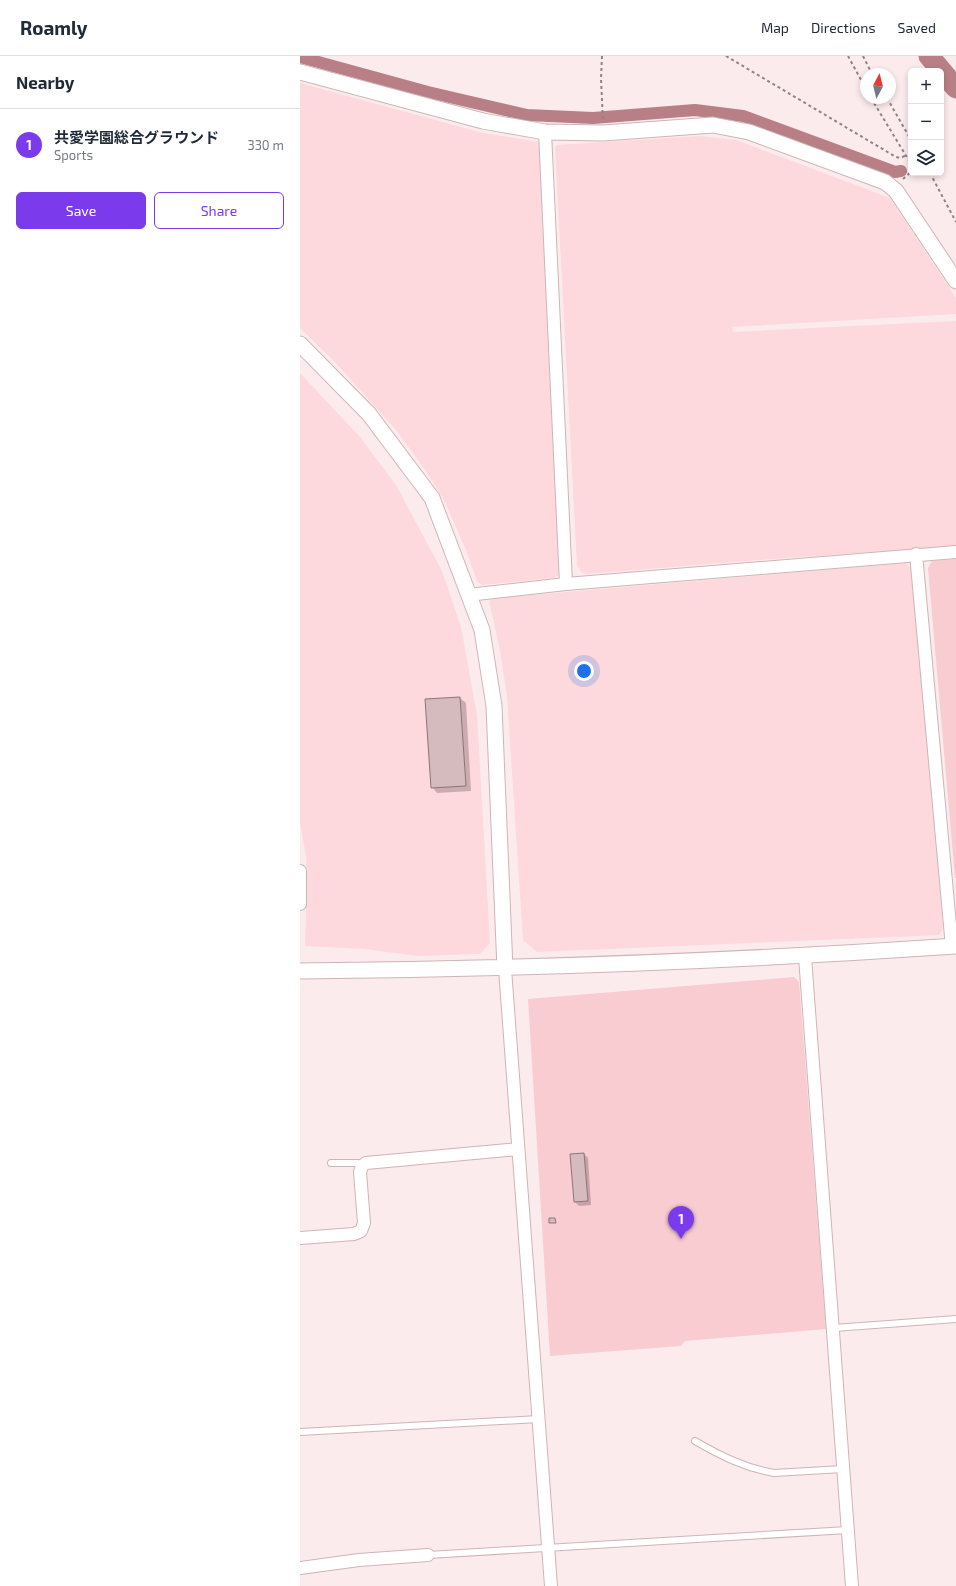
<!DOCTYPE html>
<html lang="en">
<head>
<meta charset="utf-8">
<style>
	body { margin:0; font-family:"Exo 2","Noto Sans JP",sans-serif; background:#f2f2f3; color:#1f2937 }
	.controls { position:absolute; right:12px; top:12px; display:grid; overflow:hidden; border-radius:6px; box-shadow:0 2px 6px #0003 }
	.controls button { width:36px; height:36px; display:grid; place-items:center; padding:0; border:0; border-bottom:1px solid #e0e1e3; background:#fff; color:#1f2937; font:20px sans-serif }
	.compass { position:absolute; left:560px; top:12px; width:36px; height:36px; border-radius:50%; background:#fff; box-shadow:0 2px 6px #0003; rotate:7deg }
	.you { position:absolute; left:284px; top:615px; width:14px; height:14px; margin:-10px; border:3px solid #fff; border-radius:50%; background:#1a73e8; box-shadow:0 0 0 6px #1a73e833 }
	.badge { display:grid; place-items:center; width:26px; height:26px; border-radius:50%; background:#7c3aed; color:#fff; font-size:13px; font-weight:700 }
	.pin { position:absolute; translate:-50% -33px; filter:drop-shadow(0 1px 2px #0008) }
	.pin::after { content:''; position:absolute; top:21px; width:14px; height:12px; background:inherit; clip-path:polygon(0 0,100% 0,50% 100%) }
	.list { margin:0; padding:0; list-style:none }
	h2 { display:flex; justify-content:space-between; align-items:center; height:52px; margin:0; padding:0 16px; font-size:17px }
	h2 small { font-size:13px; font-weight:400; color:#747a83 }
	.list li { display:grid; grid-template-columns:26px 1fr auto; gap:12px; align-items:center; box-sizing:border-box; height:72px; padding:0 16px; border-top:1px solid #e0e1e3 }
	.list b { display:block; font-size:15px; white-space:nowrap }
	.list p { margin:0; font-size:13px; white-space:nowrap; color:#747a83 }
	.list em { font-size:13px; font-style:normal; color:#747a83 }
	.actions { display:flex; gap:8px; padding:12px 16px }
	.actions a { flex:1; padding:9px 0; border:1px solid #7c3aed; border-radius:6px; text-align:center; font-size:14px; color:#7c3aed }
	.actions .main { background:#7c3aed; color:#fff }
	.icon { flex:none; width:22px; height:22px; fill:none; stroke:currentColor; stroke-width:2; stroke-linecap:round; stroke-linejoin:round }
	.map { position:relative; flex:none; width:656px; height:1530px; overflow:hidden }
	header { display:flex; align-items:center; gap:24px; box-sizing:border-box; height:56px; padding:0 20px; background:#fff; border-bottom:1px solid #e0e1e3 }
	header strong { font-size:19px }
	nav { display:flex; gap:22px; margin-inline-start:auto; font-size:14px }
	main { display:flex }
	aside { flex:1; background:#fff }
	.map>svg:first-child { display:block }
	.built { fill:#fdd8dc }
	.green { fill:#f9ccd2 }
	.shadow { fill:#0003 }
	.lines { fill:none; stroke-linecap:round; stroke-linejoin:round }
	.canal { stroke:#b97f87; stroke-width:12 }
	.river { stroke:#b97f87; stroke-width:21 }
	.building { fill:#d6bbbe; stroke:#8d7477 }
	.service-casing { stroke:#cfb4b7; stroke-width:8 }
	.minor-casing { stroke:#cfb4b7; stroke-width:14 }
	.tertiary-casing { stroke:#cfb4b7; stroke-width:17 }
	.path { stroke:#908385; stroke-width:2; stroke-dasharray:3 3; stroke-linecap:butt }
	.service { stroke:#fff; stroke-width:6 }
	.minor { stroke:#fff; stroke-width:12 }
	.tertiary { stroke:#fff; stroke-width:15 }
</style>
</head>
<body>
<header>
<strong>Roamly</strong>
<nav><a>Map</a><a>Directions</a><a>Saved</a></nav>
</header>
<main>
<aside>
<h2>Nearby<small></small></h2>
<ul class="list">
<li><span class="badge">1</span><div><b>共愛学園総合グラウンド</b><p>Sports</p></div><em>330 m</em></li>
</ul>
<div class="actions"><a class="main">Save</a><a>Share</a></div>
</aside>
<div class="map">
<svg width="656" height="1530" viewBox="0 0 656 1530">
	<rect width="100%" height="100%" fill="#fcebed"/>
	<path class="built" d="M0 27 179 76 239 86 260 518 254 522 182 529 177 525 166 494 145 446 126 415 96 374 34 305 0 272Z
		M400 80 436 84 590 142 656 242V258L432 271 433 276 656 265V490L446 505 286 518 281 516 277 509 255 92 257 89Z
		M0 317 60 381 96 429 142 515 161 571 177 659 190 887 180 898 118 900 64 893 5 890 7 825 6 800 0 766Z
		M606 507 612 513 631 721 643 873 639 879 237 896 223 884 207 640 200 594 189 545 196 542Z"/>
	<path class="green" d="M656 503V822H655L628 512 632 505Z
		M494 921 499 926 526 1273 385 1285 381 1290 250 1300 228 943Z"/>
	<path class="shadow" d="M160 642 166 647 171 735 137 737 132 731Z
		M284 1098 288 1102 291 1149 279 1150 275 1146Z"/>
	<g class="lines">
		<path class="canal" d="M0 1 128 36 227 59 293 62 395 54 443 60 595 116 601 115"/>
		<path class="river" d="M629 0 656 32"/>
	</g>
	<path class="building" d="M160 641 166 730 131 732 125 643Z
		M284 1097 288 1145 274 1146 270 1098Z
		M249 1162H255L256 1167H249Z"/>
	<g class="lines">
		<defs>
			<path id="service" d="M31 1107H58L62 1110
				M534 1272 656 1263
				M0 1376 238 1363
				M395 1385C421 1400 445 1412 474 1417L543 1413
				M128 1499 548 1474"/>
			<path id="minor" d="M245 76 266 528
				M616 498 652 891
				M168 539 266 528 656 496
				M0 815V848
				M505 901 552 1530
				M205 913 251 1530
				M0 1182 54 1178 61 1175 64 1167 60 1116 62 1110 66 1107 218 1093
				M0 1512 59 1504 128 1499"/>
			<path id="tertiary" d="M0 16 183 65 245 76 303 77 413 69 449 76 585 126 596 135 656 225
				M0 288 69 358 132 442 182 574 194 650 205 913
				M0 915C219 913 437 905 656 890"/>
		</defs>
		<use href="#service" class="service-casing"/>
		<use href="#minor" class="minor-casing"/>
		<use href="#tertiary" class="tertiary-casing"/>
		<path class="path" d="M302 0 301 23 303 65
			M426 0 596 101 600 102 607 99
			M548 0 566 33
			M563 0 572 18
			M571 42 611 108
			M587 42 611 84
			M630 117 656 166
			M603 123 611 116"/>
		<use href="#service" class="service"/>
		<use href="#minor" class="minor"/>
		<use href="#tertiary" class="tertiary"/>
	</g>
</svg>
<div class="controls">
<button>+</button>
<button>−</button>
<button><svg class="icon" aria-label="layers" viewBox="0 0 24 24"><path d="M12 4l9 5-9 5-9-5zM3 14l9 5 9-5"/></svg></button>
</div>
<svg class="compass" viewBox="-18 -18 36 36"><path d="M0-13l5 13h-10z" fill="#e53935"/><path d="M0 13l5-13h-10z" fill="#747a83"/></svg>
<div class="you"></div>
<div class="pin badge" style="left:381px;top:1183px">1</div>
</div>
</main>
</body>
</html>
